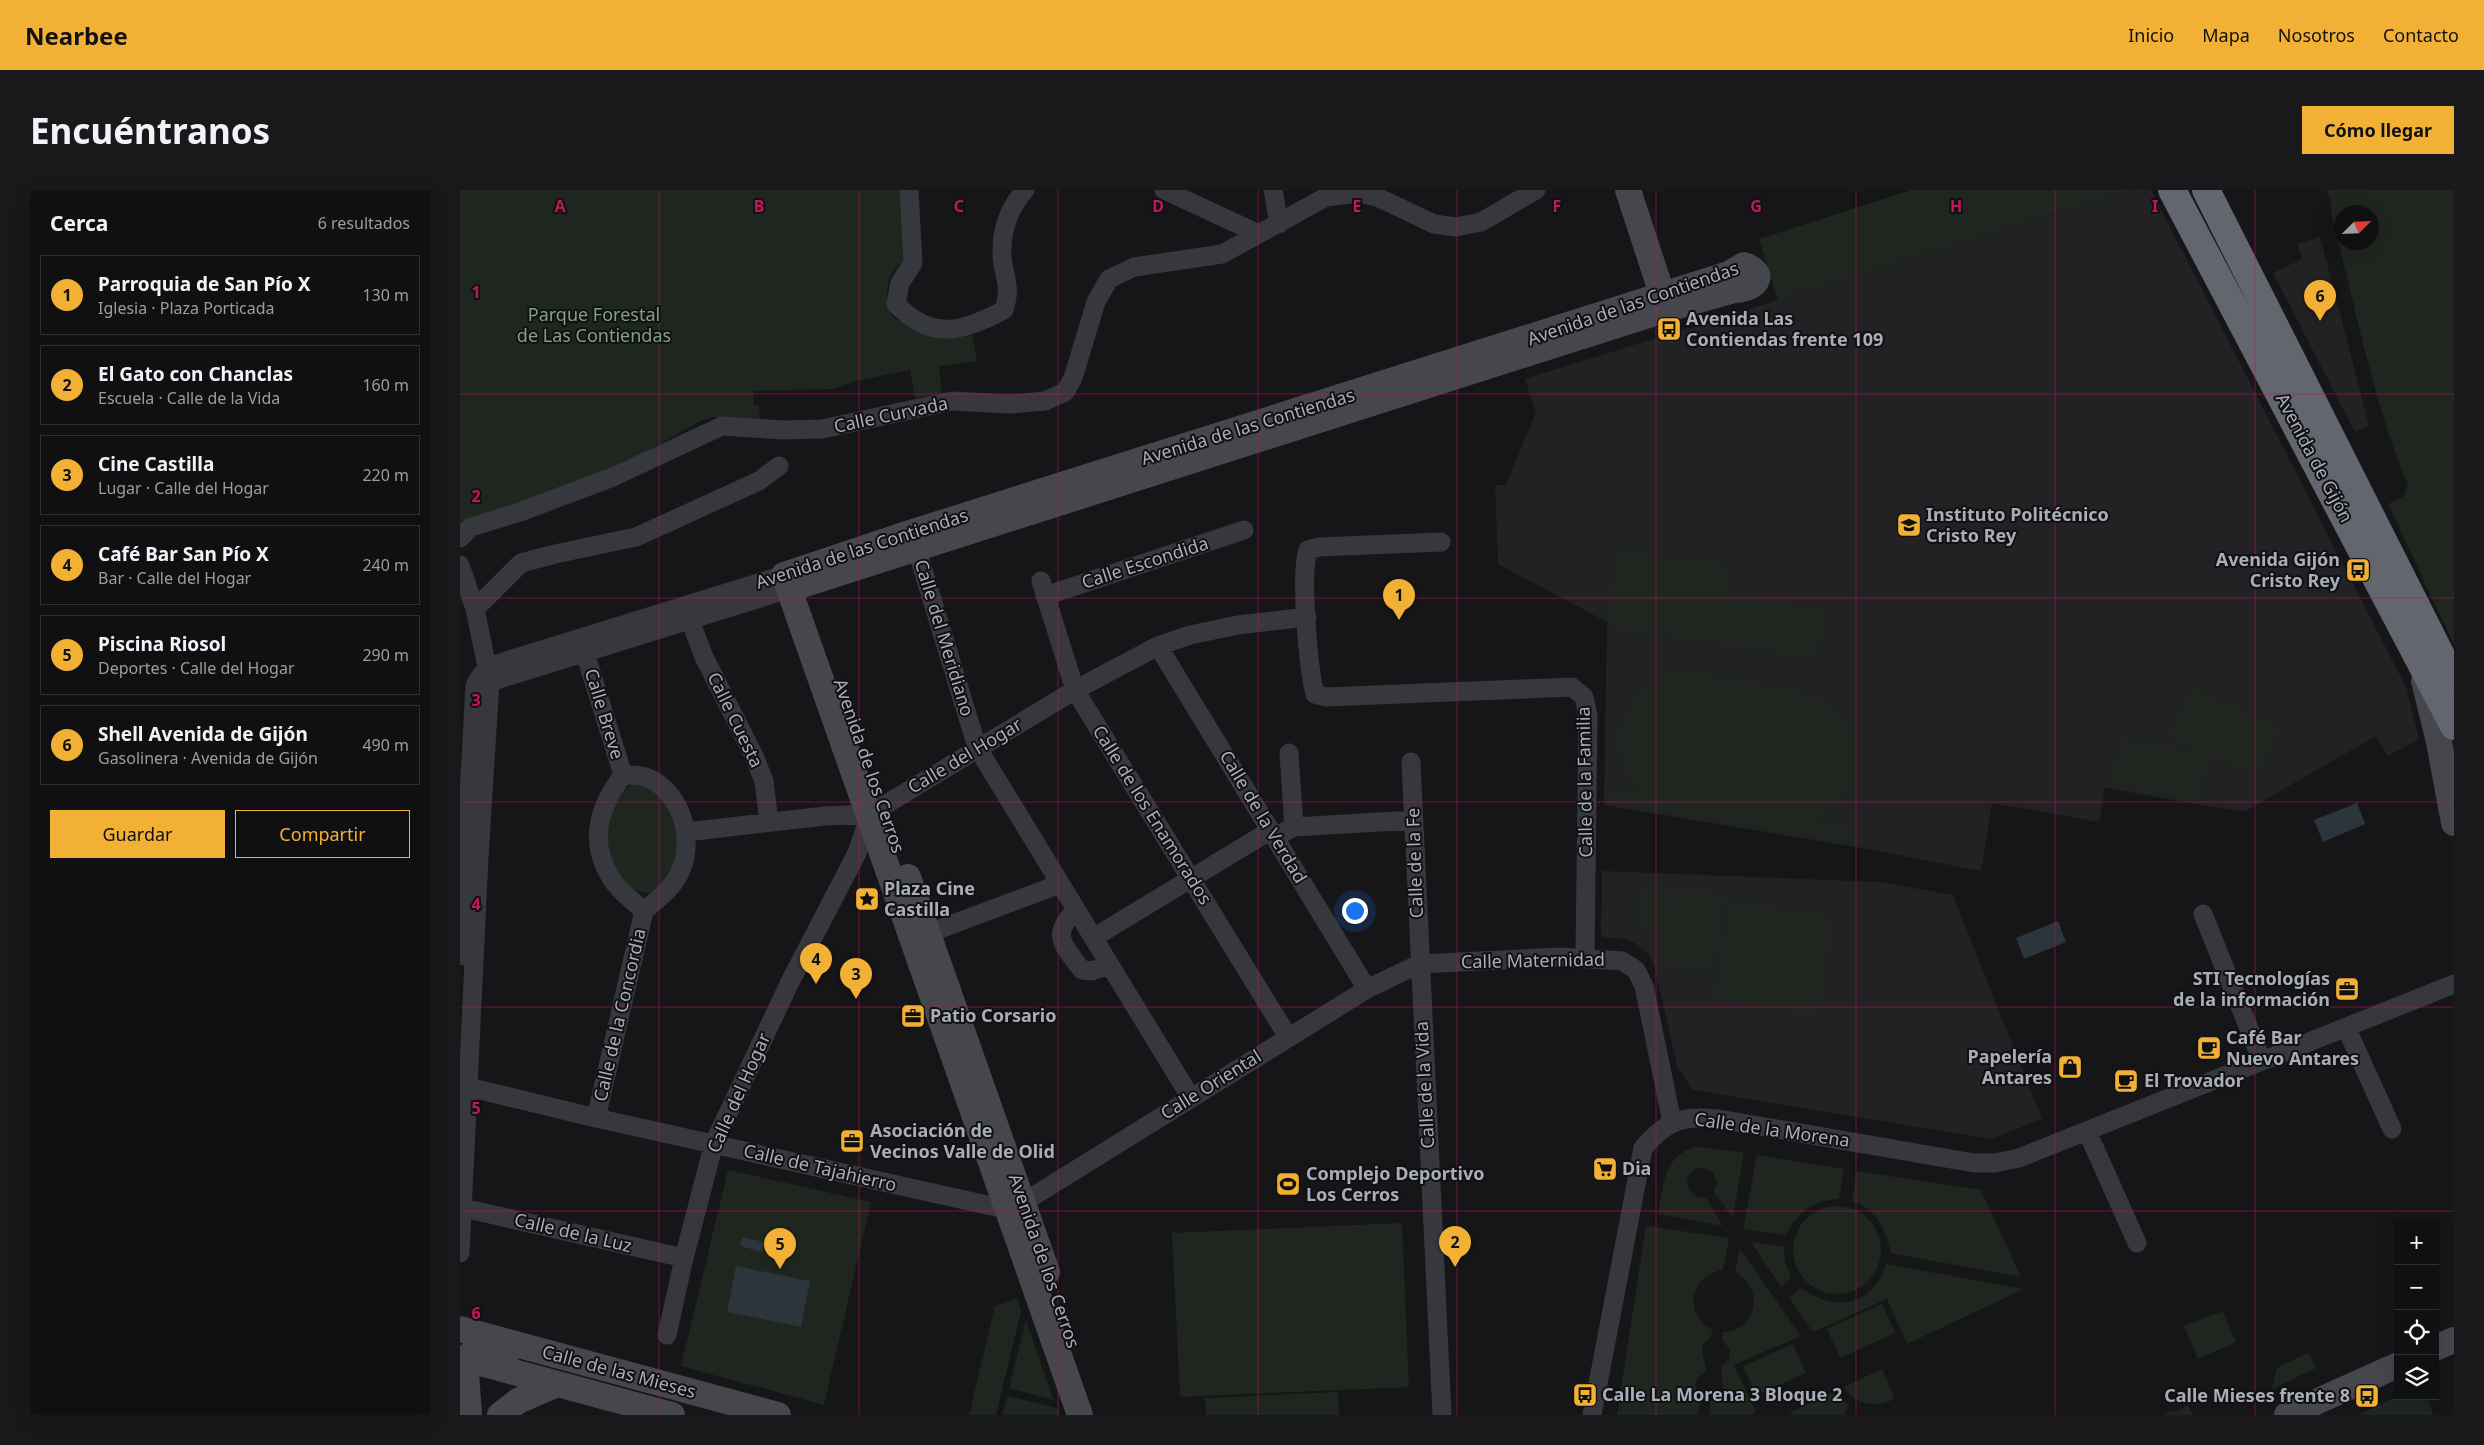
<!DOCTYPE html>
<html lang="es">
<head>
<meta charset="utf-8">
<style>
	body { margin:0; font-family:"Noto Sans",sans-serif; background:#19191b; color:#f1f3f6 }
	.controls { position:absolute; right:15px; bottom:15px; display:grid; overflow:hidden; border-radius:0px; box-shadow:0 5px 20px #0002 }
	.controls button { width:45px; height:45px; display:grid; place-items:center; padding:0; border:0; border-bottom:1px solid #303032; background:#101012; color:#f1f3f6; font:25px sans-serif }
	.compass { position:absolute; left:1874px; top:15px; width:45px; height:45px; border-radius:50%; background:#101012; box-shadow:0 5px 20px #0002; rotate:66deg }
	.you { position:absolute; left:894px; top:720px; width:18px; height:18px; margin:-12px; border:4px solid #fff; border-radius:50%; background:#1a73e8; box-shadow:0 0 0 8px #1a73e833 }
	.badge { display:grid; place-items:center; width:32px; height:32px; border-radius:50%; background:#f2b134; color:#111; font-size:16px; font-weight:700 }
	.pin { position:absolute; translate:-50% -41px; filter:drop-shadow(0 1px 2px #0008) }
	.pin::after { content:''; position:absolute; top:26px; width:18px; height:15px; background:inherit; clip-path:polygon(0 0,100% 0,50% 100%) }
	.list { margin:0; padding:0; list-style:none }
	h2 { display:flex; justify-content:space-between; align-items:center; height:65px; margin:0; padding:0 20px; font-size:21px }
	h2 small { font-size:16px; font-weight:400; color:#9c9d9f }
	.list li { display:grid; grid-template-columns:32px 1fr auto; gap:15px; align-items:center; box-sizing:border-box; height:80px; margin:0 10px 10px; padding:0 10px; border:1px solid #303032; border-radius:0px }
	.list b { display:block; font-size:19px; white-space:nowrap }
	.list p { margin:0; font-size:16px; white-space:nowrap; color:#9c9d9f }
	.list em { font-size:16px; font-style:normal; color:#9c9d9f }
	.actions { display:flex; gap:10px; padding:15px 20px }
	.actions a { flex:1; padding:11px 0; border:1px solid #f2b134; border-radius:0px; text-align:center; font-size:18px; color:#f2b134 }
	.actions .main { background:#f2b134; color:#111 }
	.icon { flex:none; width:28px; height:28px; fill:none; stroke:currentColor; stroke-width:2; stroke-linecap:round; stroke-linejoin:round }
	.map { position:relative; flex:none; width:1994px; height:1225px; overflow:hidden; border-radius:0px }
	header { display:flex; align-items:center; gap:30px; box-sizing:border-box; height:70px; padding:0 25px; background:#f2b134; color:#111 }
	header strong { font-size:24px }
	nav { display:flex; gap:28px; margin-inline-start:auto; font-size:18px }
	.intro { display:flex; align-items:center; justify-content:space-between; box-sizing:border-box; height:120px; padding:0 30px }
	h1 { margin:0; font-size:35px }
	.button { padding:12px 22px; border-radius:0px; background:#f2b134; color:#111; font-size:18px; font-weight:700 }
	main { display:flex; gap:30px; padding:0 30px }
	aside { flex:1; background:#101012; border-radius:0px; box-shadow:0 5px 20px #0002 }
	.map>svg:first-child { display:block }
	.built { fill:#222225 }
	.green { fill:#1e261f; fill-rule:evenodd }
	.water { fill:#2c353c }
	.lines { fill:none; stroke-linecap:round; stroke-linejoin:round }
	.street { stroke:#37383d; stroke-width:19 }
	.secondary { stroke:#45474d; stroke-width:26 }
	.highway { stroke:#63666e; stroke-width:28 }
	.grid { fill:none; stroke:#c2185b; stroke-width:1; stroke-opacity:0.55 }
	.labels { text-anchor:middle; stroke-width:4; stroke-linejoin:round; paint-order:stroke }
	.street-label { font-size:18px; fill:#a8adb8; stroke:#111113 }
	.park-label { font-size:18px; fill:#7fa381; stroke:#111113 }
	.poi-label { font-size:18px; font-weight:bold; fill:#a8adb8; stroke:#111113; text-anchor:start }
	.grid-label { font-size:16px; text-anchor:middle; font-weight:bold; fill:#c2185b; stroke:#111113; stroke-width:4; stroke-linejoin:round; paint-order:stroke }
</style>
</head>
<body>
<header>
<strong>Nearbee</strong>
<nav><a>Inicio</a><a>Mapa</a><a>Nosotros</a><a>Contacto</a></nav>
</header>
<div class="intro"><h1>Encuéntranos</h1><a class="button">Cómo llegar</a></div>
<main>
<aside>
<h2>Cerca<small>6 resultados</small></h2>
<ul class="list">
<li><span class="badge">1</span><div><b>Parroquia de San Pío X</b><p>Iglesia · Plaza Porticada</p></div><em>130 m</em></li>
<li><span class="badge">2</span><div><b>El Gato con Chanclas</b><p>Escuela · Calle de la Vida</p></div><em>160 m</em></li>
<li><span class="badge">3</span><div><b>Cine Castilla</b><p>Lugar · Calle del Hogar</p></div><em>220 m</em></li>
<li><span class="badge">4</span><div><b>Café Bar San Pío X</b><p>Bar · Calle del Hogar</p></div><em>240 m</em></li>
<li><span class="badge">5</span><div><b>Piscina Riosol</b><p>Deportes · Calle del Hogar</p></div><em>290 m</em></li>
<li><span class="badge">6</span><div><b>Shell Avenida de Gijón</b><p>Gasolinera · Avenida de Gijón</p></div><em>490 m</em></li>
</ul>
<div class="actions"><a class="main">Guardar</a><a>Compartir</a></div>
</aside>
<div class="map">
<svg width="1994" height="1225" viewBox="0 0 1994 1225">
	<rect width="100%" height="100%" fill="#161618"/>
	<path class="built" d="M1671 0H1691L1947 499 1959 549 1928 566 1916 546 1784 622 1645 598 1639 632 1532 613 1521 681 1397 657 1144 615 1147 432 1038 374 1035 295H1046L1076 222 1065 189Z
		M1860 47 1909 235 1895 242 1813 83 1842 69 1838 54Z
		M1142 681 1420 692 1493 705 1582 929 1531 949 1233 900 1217 876 1195 778 1189 765 1175 753 1163 749 1144 747 1141 744Z"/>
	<path class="green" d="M0 0H443L444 71C440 74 434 78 432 82 424 95 426 117 435 129L483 146 512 142 517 171 479 176 482 204 458 208 455 207 450 180 396 191 374 199 293 201 294 215H299L300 229 254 227 242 230 174 268 84 305 0 336Z
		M1451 0H1671L1318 110 1299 49Z
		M1867 0H1994V455L1928 314 1943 307 1948 295C1913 212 1895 115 1872 27L1871 15ZM1912 22V52H1882V22Z
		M1158 359 1271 376 1267 405 1365 420 1357 468 1148 436 1147 431Z
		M1220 482C1244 484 1268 489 1292 494 1310 497 1331 498 1348 504 1376 512 1394 540 1395 567 1397 600 1379 614 1356 631L1400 640 1398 653 1149 613 1151 597 1181 602C1174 593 1166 583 1162 572 1150 529 1179 491 1220 482Z
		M1732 497 1819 538 1797 587 1747 564 1739 609 1652 594 1660 549 1745 563 1710 546Z
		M174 594 188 595 211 619 219 656 212 686 191 703C143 706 131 609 174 594Z
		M1184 693 1211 697 1204 743 1176 738Z
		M1215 698 1265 704 1253 782 1202 773Z
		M1270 710 1373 728 1357 826 1254 809Z
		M1236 957 1284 962 1273 1028 1254 1002 1257 992 1253 982 1240 977C1220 983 1225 1009 1246 1008L1263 1036 1198 1024C1203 996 1203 965 1236 957Z
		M1297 965 1384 979 1379 1009C1354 1010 1337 1022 1326 1045L1283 1039Z
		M268 980 411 1012 364 1215 221 1176Z
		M1397 981 1521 1000 1561 1087 1430 1063C1428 1041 1414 1017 1392 1011Z
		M1333 1060a44 44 0 1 1 88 0a44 44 0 1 1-88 0Z
		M942 1033 949 1197 720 1207 712 1043Z
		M1186 1036 1269 1048 1263 1080C1230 1084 1222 1126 1253 1140L1251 1147C1234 1157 1247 1169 1246 1182 1234 1188 1233 1198 1241 1208L1238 1225H1157Z
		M1290 1051 1324 1057 1325 1071 1331 1088 1321 1097Z
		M1280 1059 1341 1146 1274 1175 1296 1222 1290 1225H1249L1251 1211 1258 1209 1264 1200 1261 1186 1262 1175 1269 1169 1270 1160 1262 1149 1263 1142C1298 1141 1305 1097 1275 1082Z
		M1426 1074 1564 1099 1447 1154 1427 1109 1353 1142 1329 1108 1341 1098C1373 1122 1414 1117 1426 1074Z
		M557 1108 561 1121 536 1225H509L535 1116Z
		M1422 1114 1435 1143 1380 1168 1367 1139Z
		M1763 1121 1776 1152 1738 1169 1724 1136Z
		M566 1130 593 1209V1210L549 1198Z
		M1333 1154 1346 1183 1296 1205 1283 1176Z
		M1848 1163 1856 1178 1812 1199 1817 1178Z
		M1422 1179 1435 1208C1419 1219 1393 1215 1384 1197Z
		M1376 1201 1388 1215 1384 1225H1332L1330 1222Z
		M878 1202 879 1225H746L745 1208Z
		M548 1206 597 1218 599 1225H542Z
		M1938 1206H1968L1973 1225H1898Z
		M1728 1215 1733 1225H1702L1711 1221 1713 1223Z"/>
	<path class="water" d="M1897 613 1905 634 1863 652 1854 630Z
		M1598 731 1606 752 1564 769 1556 748Z
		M282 1047 304 1052 302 1062 280 1056Z
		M276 1076 350 1091 341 1137 267 1122Z"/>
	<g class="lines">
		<path class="street" d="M449 0 453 73 440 93 436 114C471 151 503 142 544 120 553 92 541 84 542 60 542 37 551 16 565 0
			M704 0 799 44
			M813 0 819 34
			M0 348 11 337 60 322 153 287 262 236 323 240 362 239 492 211 549 214 585 211 605 202 613 188 636 112 649 89 674 77 762 64 866 7 900 3 917 7 974 34 996 37 1021 32 1076 0
			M981 352 859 357 848 360C840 385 848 476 855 504L866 507 1112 497 1124 507 1128 525 1125 768
			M456 357 517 557 731 908
			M0 375 15 419 27 477
			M581 391 615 500 828 847
			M585 406 784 340
			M15 419 61 373 95 364 176 347 299 291 319 276
			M230 430 244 467 294 566 304 591 309 632
			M698 456 907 799
			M125 463 163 585
			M829 563 834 637
			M951 572 982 1225
			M163 585C169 585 176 585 182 586 220 596 236 649 220 682 212 699 198 709 184 721 173 711 159 701 151 688 128 651 139 617 163 585Z
			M226 642 365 626 410 624
			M815 647 834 637 954 630
			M616 720C590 745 603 755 622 780L632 781 650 775
			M1743 724 1802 871
			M469 743 600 694
			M633 748 811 640
			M0 766 15 496C22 480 30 476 46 471L324 385
			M1886 837 1932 939
			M0 895 136 928 545 1019 564 1012 907 799 959 774 1101 767 1162 771 1176 780 1184 796 1212 932
			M136 928 184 721
			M1627 941 1677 1053
			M3 1018 224 1068
			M0 1063 19 667 30 492 329 399
			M207 1145 224 1068 254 953 330 792 397 663 410 624 615 500 698 456 730 445 778 435 847 427
			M1132 1225 1183 958C1207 930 1223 925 1259 929L1514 973H1535L1559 968 1994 794"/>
		<path class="secondary" d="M1168 0 1207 119
			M329 399 1207 119 1274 100C1295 100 1309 84 1284 75L1269 84 450 343 324 385 335 416C431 685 524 956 620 1225
			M1964 491 1979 552 1994 633
			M448 687 587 1082
			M0 1139 318 1225
			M1975 1158 1994 1150
			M5 1169 17 1158 47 1163
			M5 1169 9 1225
			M17 1172 212 1225
			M40 1225 58 1211 97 1194
			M1827 1225 1938 1175"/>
		<path class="highway" d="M1712 0 1994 536
			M1746 0 1994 491"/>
	</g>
	<path class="grid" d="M199 0V1225M399 0V1225M598 0V1225M798 0V1225M997 0V1225M1196 0V1225M1396 0V1225M1595 0V1225M1795 0V1225M0 204H1994M0 408H1994M0 612H1994M0 817H1994M0 1021H1994"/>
	<defs>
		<symbol id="bus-square" viewBox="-11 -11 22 22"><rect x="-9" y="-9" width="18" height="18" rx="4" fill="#f2b134" stroke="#111113"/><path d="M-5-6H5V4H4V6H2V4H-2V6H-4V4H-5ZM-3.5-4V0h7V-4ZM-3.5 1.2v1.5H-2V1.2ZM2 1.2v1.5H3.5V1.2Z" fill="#111"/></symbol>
		<symbol id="school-square" viewBox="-11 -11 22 22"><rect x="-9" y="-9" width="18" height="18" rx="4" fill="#f2b134" stroke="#111113"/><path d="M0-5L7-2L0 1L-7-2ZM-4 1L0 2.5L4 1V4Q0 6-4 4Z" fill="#111"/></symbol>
		<symbol id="sight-square" viewBox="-11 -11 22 22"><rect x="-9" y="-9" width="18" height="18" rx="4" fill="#f2b134" stroke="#111113"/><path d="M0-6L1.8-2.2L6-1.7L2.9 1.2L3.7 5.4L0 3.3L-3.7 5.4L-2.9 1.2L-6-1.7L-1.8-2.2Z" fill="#111"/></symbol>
		<symbol id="office-square" viewBox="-11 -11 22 22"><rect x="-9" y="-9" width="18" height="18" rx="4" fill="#f2b134" stroke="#111113"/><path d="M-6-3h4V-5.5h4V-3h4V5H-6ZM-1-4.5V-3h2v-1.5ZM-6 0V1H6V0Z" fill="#111"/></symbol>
		<symbol id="cafe-square" viewBox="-11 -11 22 22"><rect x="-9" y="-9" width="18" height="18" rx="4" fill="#f2b134" stroke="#111113"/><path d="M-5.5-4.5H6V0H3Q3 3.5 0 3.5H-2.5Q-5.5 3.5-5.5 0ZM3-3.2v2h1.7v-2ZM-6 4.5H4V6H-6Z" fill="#111"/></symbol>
		<symbol id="shop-square" viewBox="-11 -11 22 22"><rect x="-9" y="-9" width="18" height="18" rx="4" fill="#f2b134" stroke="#111113"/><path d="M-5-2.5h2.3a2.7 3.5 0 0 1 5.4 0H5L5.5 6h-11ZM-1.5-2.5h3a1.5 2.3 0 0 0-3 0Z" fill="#111"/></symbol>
		<symbol id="supermarket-square" viewBox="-11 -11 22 22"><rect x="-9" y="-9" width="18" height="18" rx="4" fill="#f2b134" stroke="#111113"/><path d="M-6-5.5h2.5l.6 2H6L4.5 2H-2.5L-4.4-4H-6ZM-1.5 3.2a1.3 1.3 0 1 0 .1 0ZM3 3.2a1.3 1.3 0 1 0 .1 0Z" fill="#111"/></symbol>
		<symbol id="stadium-square" viewBox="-11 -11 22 22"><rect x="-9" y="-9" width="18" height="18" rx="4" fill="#f2b134" stroke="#111113"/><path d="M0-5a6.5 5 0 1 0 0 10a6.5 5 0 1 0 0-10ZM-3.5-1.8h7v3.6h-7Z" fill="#111"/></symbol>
	</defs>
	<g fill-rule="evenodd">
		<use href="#bus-square" x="1195" y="125" width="28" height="28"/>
		<use href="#school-square" x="1435" y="321" width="28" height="28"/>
		<use href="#bus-square" x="1884" y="366" width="28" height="28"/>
		<use href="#sight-square" x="393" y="695" width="28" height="28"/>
		<use href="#office-square" x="1873" y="785" width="28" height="28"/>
		<use href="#office-square" x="439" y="812" width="28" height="28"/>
		<use href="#cafe-square" x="1735" y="844" width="28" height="28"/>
		<use href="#shop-square" x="1596" y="863" width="28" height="28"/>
		<use href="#cafe-square" x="1652" y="877" width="28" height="28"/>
		<use href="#office-square" x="378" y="937" width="28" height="28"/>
		<use href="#supermarket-square" x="1131" y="965" width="28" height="28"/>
		<use href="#stadium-square" x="814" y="980" width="28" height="28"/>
		<use href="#bus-square" x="1111" y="1191" width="28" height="28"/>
		<use href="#bus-square" x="1893" y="1192" width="28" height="28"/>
	</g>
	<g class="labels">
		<g class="street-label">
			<text transform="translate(1173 114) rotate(-19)" y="6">Avenida de las Contiendas</text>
			<text transform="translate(431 225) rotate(-12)" y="6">Calle Curvada</text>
			<text transform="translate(788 237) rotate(-17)" y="6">Avenida de las Contiendas</text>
			<text transform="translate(1854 268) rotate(62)" y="6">Avenida de Gijón</text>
			<text transform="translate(402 359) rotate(-18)" y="6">Avenida de las Contiendas</text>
			<text transform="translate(685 373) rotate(-18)" y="6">Calle Escondida</text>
			<text transform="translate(484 448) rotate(73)" y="6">Calle del Meridiano</text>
			<text transform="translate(144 524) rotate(73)" y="6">Calle Breve</text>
			<text transform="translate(275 530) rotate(64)" y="6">Calle Cuesta</text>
			<text transform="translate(505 566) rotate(-31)" y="6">Calle del Hogar</text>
			<text transform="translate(409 576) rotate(71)" y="6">Avenida de los Cerros</text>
			<text transform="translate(1125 592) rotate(-91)" y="6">Calle de la Familia</text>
			<text transform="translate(692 625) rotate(58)" y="6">Calle de los Enamorados</text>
			<text transform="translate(803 627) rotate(59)" y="6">Calle de la Verdad</text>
			<text transform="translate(955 673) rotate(-92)" y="6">Calle de la Fe</text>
			<text transform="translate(1073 771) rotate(-1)" y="6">Calle Maternidad</text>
			<text transform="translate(160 825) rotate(-77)" y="6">Calle de la Concordia</text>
			<text transform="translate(751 895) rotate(-32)" y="6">Calle Oriental</text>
			<text transform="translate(965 895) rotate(-93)" y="6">Calle de la Vida</text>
			<text transform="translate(279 903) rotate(-66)" y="6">Calle del Hogar</text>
			<text transform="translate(1312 940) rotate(8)" y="6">Calle de la Morena</text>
			<text transform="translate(360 978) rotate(13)" y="6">Calle de Tajahierro</text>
			<text transform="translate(113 1043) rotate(13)" y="6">Calle de la Luz</text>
			<text transform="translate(584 1071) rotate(71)" y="6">Avenida de los Cerros</text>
			<text transform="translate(159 1182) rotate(15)" y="6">Calle de las Mieses</text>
		</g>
		<g class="park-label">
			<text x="134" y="131">Parque Forestal<tspan x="134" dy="21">de Las Contiendas</tspan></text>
		</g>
		<g class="poi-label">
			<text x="1226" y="135">Avenida Las<tspan x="1226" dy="21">Contiendas frente 109</tspan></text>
			<text x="1466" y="331">Instituto Politécnico<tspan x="1466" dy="21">Cristo Rey</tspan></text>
			<text x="1880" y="376" text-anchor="end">Avenida Gijón<tspan x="1880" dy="21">Cristo Rey</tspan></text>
			<text x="424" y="705">Plaza Cine<tspan x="424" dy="21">Castilla</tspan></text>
			<text x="1870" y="795" text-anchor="end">STI Tecnologías<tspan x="1870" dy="21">de la información</tspan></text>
			<text x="470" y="832">Patio Corsario</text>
			<text x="1766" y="854">Café Bar<tspan x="1766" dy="21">Nuevo Antares</tspan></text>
			<text x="1592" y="873" text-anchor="end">Papelería<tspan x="1592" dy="21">Antares</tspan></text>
			<text x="1684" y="897">El Trovador</text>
			<text x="410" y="947">Asociación de<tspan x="410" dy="21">Vecinos Valle de Olid</tspan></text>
			<text x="1162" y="985">Dia</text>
			<text x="846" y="990">Complejo Deportivo<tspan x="846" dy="21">Los Cerros</tspan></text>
			<text x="1142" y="1211">Calle La Morena 3 Bloque 2</text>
			<text x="1890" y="1212" text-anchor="end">Calle Mieses frente 8</text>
		</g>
	</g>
	<g class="grid-label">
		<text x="100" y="22">A</text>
		<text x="299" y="22">B</text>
		<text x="499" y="22">C</text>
		<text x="698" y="22">D</text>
		<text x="897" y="22">E</text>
		<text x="1097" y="22">F</text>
		<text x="1296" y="22">G</text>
		<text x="1496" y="22">H</text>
		<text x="1695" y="22">I</text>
		<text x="16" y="108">1</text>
		<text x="16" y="312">2</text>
		<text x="16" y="516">3</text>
		<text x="16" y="720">4</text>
		<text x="16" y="924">5</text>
		<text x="16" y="1129">6</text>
	</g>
</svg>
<div class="controls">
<button>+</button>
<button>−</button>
<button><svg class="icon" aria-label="locate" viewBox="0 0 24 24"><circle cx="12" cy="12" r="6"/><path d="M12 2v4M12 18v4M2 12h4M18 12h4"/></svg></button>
<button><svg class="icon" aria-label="layers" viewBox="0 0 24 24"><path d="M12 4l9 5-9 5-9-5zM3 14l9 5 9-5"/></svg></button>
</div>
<svg class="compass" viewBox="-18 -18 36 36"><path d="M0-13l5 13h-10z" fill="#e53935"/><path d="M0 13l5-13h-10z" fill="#9c9d9f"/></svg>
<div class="you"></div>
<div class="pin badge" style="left:939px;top:430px">1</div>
<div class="pin badge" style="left:995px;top:1077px">2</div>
<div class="pin badge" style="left:396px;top:809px">3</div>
<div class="pin badge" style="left:356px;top:794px">4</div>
<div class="pin badge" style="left:320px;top:1079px">5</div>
<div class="pin badge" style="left:1860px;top:131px">6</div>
</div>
</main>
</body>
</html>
